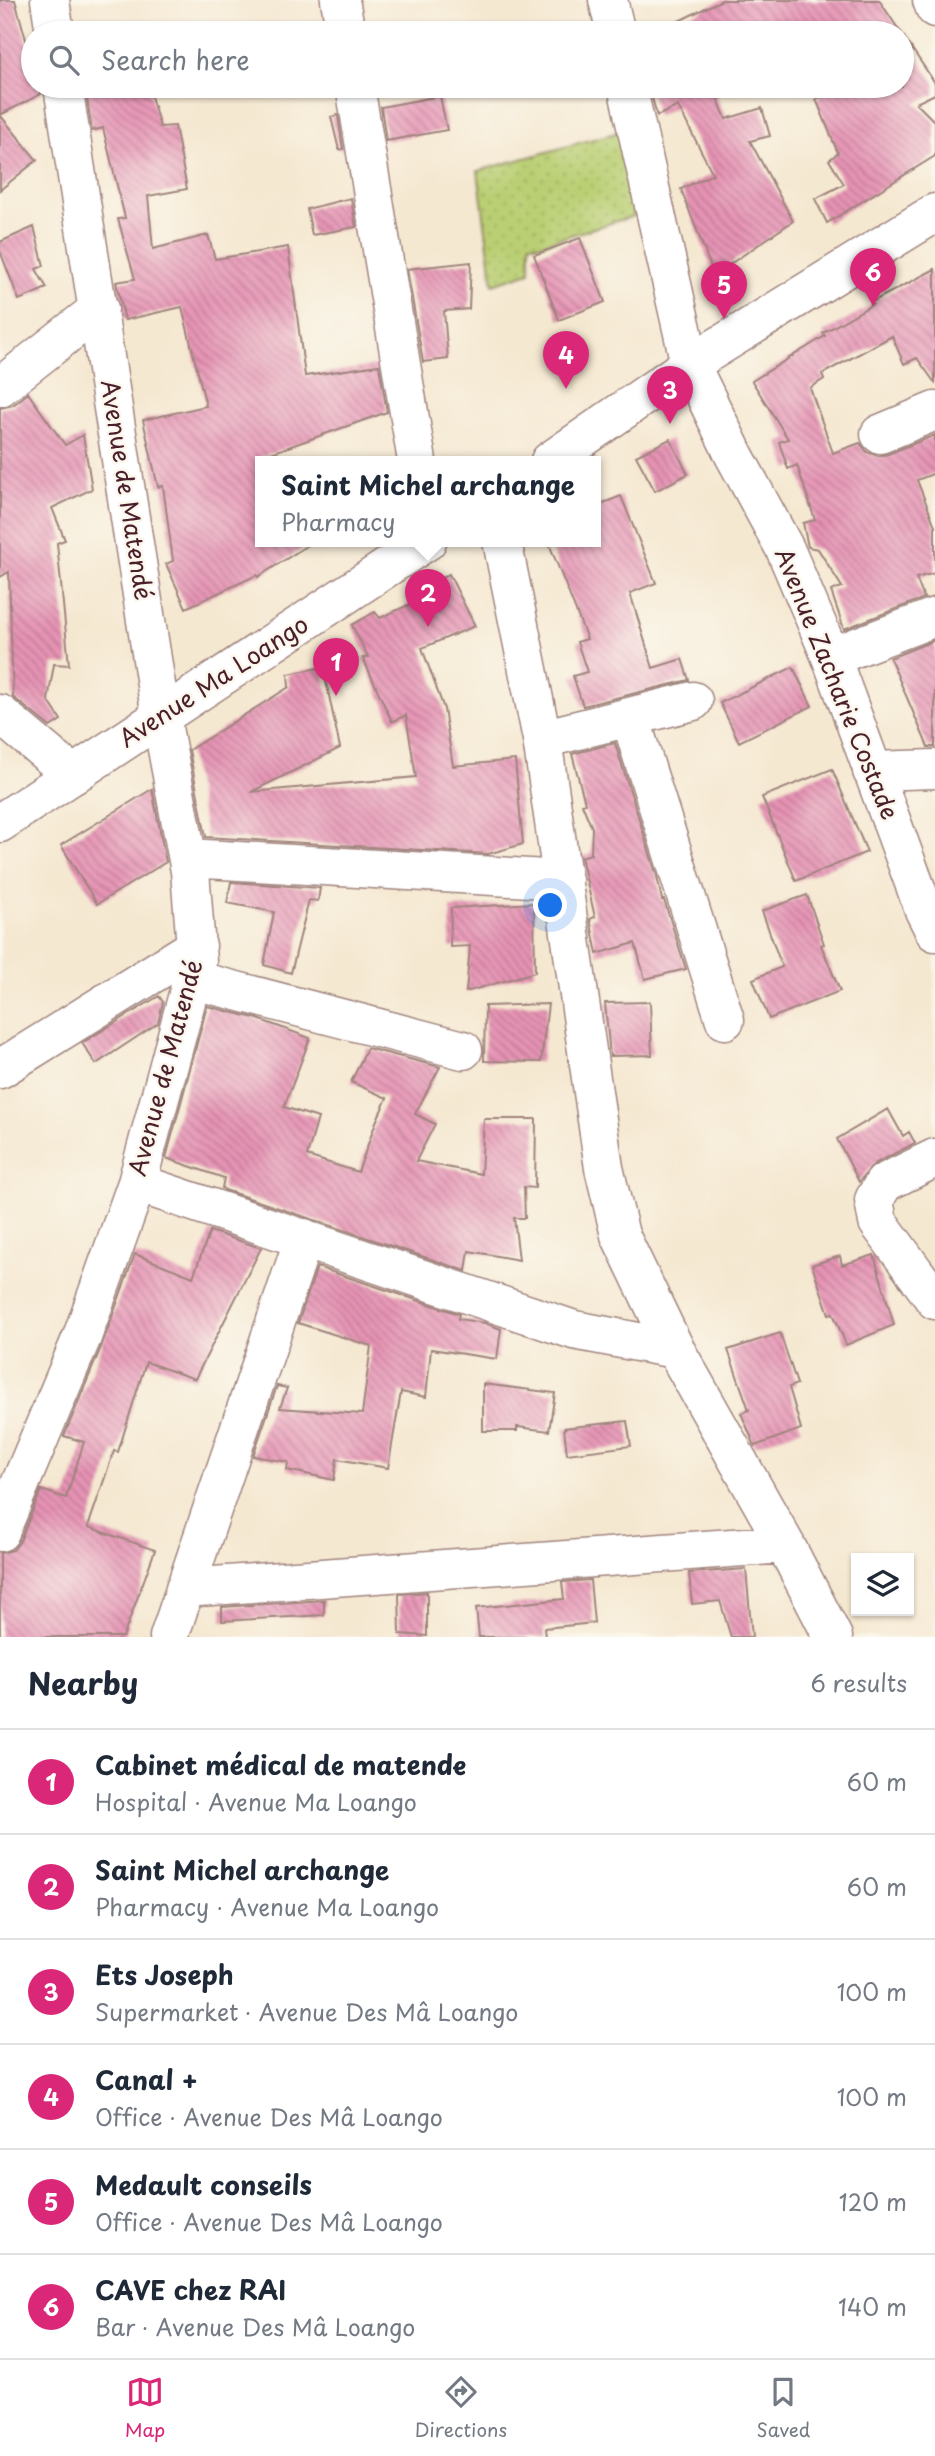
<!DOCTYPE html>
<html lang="en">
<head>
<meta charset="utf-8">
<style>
	body { margin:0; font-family:"Playpen Sans",sans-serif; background:#f6f6f7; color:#1f2937 }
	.controls { position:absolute; right:21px; bottom:21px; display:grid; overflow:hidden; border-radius:0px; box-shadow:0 2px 5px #0004 }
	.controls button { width:63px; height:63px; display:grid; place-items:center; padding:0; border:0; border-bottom:2px solid #e0e1e3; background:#fff; color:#1f2937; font:35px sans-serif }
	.you { position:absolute; left:551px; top:906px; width:24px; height:24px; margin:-18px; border:5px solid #fff; border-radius:50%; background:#1a73e8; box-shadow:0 0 0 10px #1a73e833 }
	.badge { display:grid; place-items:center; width:46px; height:46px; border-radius:50%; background:#db2777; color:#fff; font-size:23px; font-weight:700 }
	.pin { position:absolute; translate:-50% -58px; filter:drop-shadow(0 2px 4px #0008) }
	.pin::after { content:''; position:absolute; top:37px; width:24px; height:21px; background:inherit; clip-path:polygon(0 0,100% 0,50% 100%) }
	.popup { position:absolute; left:255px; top:456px; width:346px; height:91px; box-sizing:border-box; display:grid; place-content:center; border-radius:0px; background:#fff; filter:drop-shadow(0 2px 5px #0005); font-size:23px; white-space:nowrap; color:#747a83 }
	.popup b { font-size:26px; color:#1f2937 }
	.popup::after { content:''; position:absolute; left:50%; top:100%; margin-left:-14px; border:14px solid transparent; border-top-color:#fff }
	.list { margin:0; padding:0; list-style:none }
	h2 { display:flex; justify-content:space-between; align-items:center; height:91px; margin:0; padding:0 28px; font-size:30px }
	h2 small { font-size:23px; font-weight:400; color:#747a83 }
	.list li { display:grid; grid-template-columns:46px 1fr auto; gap:21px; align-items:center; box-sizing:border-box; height:105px; padding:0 28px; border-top:2px solid #e0e1e3 }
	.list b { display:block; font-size:26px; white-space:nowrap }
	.list p { margin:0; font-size:23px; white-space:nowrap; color:#747a83 }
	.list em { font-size:23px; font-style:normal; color:#747a83 }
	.icon { flex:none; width:38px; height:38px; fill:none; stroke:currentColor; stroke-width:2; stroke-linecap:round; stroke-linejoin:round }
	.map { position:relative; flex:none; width:935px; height:1637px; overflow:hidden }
	.search { position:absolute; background:#fff; box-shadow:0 2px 5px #0004; left:21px; right:21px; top:21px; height:77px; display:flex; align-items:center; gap:18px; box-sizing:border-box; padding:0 24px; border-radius:38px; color:#747a83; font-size:26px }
	.sheet { height:721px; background:#fff }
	nav { display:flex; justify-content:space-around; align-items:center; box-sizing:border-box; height:98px; border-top:2px solid #e0e1e3; background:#fff; font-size:19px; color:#747a83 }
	nav a { display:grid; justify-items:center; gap:4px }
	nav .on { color:#db2777 }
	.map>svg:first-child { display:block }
	.grass { fill:url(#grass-dots); stroke:#82774f; stroke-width:2 }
	.building { fill:url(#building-back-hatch) }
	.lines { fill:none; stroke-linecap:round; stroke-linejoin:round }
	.minor-casing { stroke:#a0847e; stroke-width:41 }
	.tertiary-casing { stroke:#a0847e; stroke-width:41 }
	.secondary-casing { stroke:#a0847e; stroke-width:41 }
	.minor { stroke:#fff; stroke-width:38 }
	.tertiary { stroke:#fff; stroke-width:38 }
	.secondary { stroke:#fff; stroke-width:38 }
	.labels { text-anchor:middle; stroke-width:5; stroke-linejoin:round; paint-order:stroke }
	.street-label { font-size:24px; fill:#4a1f2b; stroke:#fbf7ec }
</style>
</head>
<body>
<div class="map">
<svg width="935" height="1637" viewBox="0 0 935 1637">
	<defs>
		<pattern id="grass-dots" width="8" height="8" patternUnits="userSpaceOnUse" patternTransform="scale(1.75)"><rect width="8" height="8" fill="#bacf73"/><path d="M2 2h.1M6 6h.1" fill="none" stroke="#a1b164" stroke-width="1.8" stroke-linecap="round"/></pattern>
		<pattern id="building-back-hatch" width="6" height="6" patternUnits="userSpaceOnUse" patternTransform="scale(1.75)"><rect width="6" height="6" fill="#e693b4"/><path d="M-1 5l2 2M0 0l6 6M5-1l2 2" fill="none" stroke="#bc7793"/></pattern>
	</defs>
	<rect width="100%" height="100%" fill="#fbf7ec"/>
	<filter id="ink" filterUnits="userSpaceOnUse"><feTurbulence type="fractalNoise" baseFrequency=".0143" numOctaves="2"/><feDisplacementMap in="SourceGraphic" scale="14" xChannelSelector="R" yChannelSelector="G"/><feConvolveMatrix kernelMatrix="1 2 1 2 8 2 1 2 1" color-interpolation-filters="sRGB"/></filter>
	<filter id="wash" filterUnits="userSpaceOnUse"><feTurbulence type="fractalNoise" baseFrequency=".00686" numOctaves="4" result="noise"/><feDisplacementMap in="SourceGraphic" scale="28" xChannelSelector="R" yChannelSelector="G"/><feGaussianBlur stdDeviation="1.57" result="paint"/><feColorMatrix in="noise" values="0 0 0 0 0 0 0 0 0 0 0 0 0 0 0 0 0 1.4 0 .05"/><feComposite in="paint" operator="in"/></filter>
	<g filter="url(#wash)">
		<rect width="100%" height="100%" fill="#f5e8d1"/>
		<path class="grass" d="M626 130 634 216 538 245 530 243V272L493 284 478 171Z"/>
		<g id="blocks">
			<path class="building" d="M0 0H15L33 65V86H39L41 94 0 115Z
				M722 0H879L901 33H654Z
				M902 34 935 83V94L916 103 935 122V156L827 223 815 199 844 184 829 160 838 153 816 99 820 97 815 86H902Z
				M85 86H148L160 127 175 126 187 189 148 196 153 249 208 235 215 259 288 247 305 376 379 365 387 412 260 457V541H314L258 577 257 575 186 608 166 564 173 561 163 486 158 487 143 420 206 406 182 307 125 320 116 282 135 279 118 219 125 218 103 128 92 131Z
				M649 86H720L714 89 726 119 762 108 770 136 750 141 793 221 714 275 681 189 713 174 678 106 657 116Z
				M440 96 447 130 386 141 381 107Z
				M0 115 37 160 0 190Z
				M338 115 343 149 339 150 331 117Z
				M351 198 356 227 312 235 307 209Z
				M34 227 44 266 36 269 47 288 19 300 0 251V242Z
				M580 238 605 302 559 320 534 255Z
				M471 262 469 309 444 311 448 359 423 362 407 269Z
				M935 269V383L917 358 904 364 892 336 822 374 824 379 810 388 833 453 860 443 867 452 878 456 888 454 935 435V473L917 480 935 526V573L916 578 924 598 844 629 831 591 842 587 818 549 808 547 803 523 815 520 797 465 788 469 779 442 788 439 752 381 825 336 823 333 873 304 872 302Z
				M28 393 65 445 83 435 92 489 52 508 65 540 57 543 69 665 54 664 48 700 61 720 50 727 13 697 9 572 0 577V408L13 405Z
				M670 439 688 474 655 491 636 456Z
				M621 496 656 583 630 593 653 668 682 659 689 680 583 706 573 676 587 672 577 642 587 639 548 541H596V506Z
				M449 574 475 626 422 648 444 709 453 766 515 760 523 844 488 854 206 837 189 750 289 687 288 674 323 667 340 748 251 792 416 777 406 715 392 722 363 658 368 657 352 625 375 612 380 618 428 596 425 588Z
				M935 640V747H928L890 658Z
				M793 667 812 706 739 742 720 703Z
				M615 743 657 876 662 900H664L686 969 645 979 635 943 597 954 590 919 595 917 581 857 591 854 592 828 582 804 585 803 572 754Z
				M832 769 867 852 796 881 762 797Z
				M152 789 166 862 97 904 61 845Z
				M231 882 320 888 318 901 309 900 291 973 264 965 274 912 227 903Z
				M807 895 824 944 821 945 840 991 769 1019 753 979 782 967 762 911Z
				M534 903 535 972 466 992 470 946 450 947 451 908Z
				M159 996 163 1002 158 1023 96 1064 82 1043Z
				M650 1002 652 1055 610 1056 605 1003Z
				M548 1004 541 1062 484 1061 485 1006Z
				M207 1006 258 1019 310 1038 284 1107 318 1118 307 1156 358 1172 376 1122 387 1098 351 1082 367 1048 440 1067 415 1114 435 1124 416 1161 481 1174 484 1119H536L535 1188 524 1187 525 1218H514L519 1260 469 1251 466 1271 225 1190 222 1188 224 1178 166 1158Z
				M888 1109 903 1136 909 1132 915 1143 874 1164 859 1182 837 1139Z
				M210 1231 261 1248 195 1379 146 1362 118 1452 114 1451 88 1527 155 1550 123 1637H0V1553L13 1550 20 1541 41 1490 66 1498 84 1442 64 1436 102 1345 135 1254 193 1277Z
				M874 1255 894 1325 846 1345 833 1313 829 1314 812 1265 840 1256 842 1265Z
				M317 1267 459 1314 458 1319 485 1323 501 1329 497 1359 431 1349 426 1397 401 1392 388 1468 337 1459 334 1480 287 1470 288 1462 253 1456 277 1386 287 1388 280 1408 362 1414 371 1346 298 1323Z
				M780 1333 797 1384 789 1387 801 1429 755 1446 741 1413 749 1410 728 1350Z
				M483 1384 555 1393 549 1431 517 1427V1431H483Z
				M627 1421 631 1446 567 1454 564 1428Z
				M746 1569 752 1637H731L720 1601 692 1604 689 1573Z
				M590 1580 594 1623 544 1628 545 1637H479L476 1608 564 1599 562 1582Z
				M427 1592V1636L400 1634 399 1594Z
				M324 1600V1615L222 1621V1607Z"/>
		</g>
	</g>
	<g filter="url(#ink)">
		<use href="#blocks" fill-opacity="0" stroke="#a0847e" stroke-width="2"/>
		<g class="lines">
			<defs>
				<path id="minor" d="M50 0 55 33
					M340 0 346 33
					M608 0 616 33
					M932 0 935 8
					M355 86 417 461
					M627 86 690 364
					M0 387 99 309
					M880 434 935 411
					M502 541 542 739 604 1168 620 1235 675 1349 785 1544 833 1637
					M831 657 935 617
					M0 714 73 775
					M630 717 725 1020
					M542 739 693 701
					M872 771 935 769
					M188 858 563 880
					M194 980 463 1050
					M0 1069 197 946
					M935 1158 884 1183 874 1200 878 1222 935 1300
					M137 1183 574 1330 675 1349
					M0 1532 82 1337 137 1183 197 961 190 871 161 717 63 86
					M185 1588 785 1544
					M169 1637 304 1238"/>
				<path id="tertiary" d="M690 364 734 455 785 549 831 657 924 910 935 932"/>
				<path id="secondary" d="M550 461 690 364 935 213
					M0 823 427 541"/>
			</defs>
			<use href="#minor" class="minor-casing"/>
			<use href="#tertiary" class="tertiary-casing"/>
			<use href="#secondary" class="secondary-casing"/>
			<use href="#minor" class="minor"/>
			<use href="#tertiary" class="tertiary"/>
			<use href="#secondary" class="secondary"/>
		</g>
	</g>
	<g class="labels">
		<g class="street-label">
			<text transform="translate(126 490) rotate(81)" y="8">Avenue de Matendé</text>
			<text transform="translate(214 682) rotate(-33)" y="8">Avenue Ma Loango</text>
			<text transform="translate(836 684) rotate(68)" y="8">Avenue Zacharie Costade</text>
			<text transform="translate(166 1068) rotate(-75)" y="8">Avenue de Matendé</text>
		</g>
	</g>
</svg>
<div class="controls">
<button><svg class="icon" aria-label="layers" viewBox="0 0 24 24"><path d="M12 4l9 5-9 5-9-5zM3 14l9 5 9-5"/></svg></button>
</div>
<div class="you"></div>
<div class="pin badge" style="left:336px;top:696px">1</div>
<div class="pin badge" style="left:428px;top:627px">2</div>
<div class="popup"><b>Saint Michel archange</b>Pharmacy</div>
<div class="pin badge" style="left:670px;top:424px">3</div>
<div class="pin badge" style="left:566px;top:389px">4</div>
<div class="pin badge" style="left:724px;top:319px">5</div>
<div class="pin badge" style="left:873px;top:306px">6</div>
<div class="search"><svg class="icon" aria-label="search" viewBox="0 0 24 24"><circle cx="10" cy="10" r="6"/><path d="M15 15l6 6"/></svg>Search here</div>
</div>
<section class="sheet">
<h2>Nearby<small>6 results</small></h2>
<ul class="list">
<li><span class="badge">1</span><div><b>Cabinet médical de matende</b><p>Hospital · Avenue Ma Loango</p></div><em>60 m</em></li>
<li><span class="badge">2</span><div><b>Saint Michel archange</b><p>Pharmacy · Avenue Ma Loango</p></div><em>60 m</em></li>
<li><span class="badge">3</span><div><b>Ets Joseph</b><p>Supermarket · Avenue Des Mâ Loango</p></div><em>100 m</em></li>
<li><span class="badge">4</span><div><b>Canal +</b><p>Office · Avenue Des Mâ Loango</p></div><em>100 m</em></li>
<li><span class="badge">5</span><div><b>Medault conseils</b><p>Office · Avenue Des Mâ Loango</p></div><em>120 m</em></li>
<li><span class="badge">6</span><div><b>CAVE chez RAI</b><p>Bar · Avenue Des Mâ Loango</p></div><em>140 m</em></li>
</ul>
</section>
<nav>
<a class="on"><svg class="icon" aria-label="map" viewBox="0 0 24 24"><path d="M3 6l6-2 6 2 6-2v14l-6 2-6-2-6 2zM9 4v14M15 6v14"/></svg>Map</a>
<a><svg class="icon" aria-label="directions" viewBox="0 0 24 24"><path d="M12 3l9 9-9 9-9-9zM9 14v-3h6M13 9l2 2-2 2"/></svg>Directions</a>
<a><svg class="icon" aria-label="saved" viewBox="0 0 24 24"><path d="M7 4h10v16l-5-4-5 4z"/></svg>Saved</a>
</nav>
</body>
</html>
